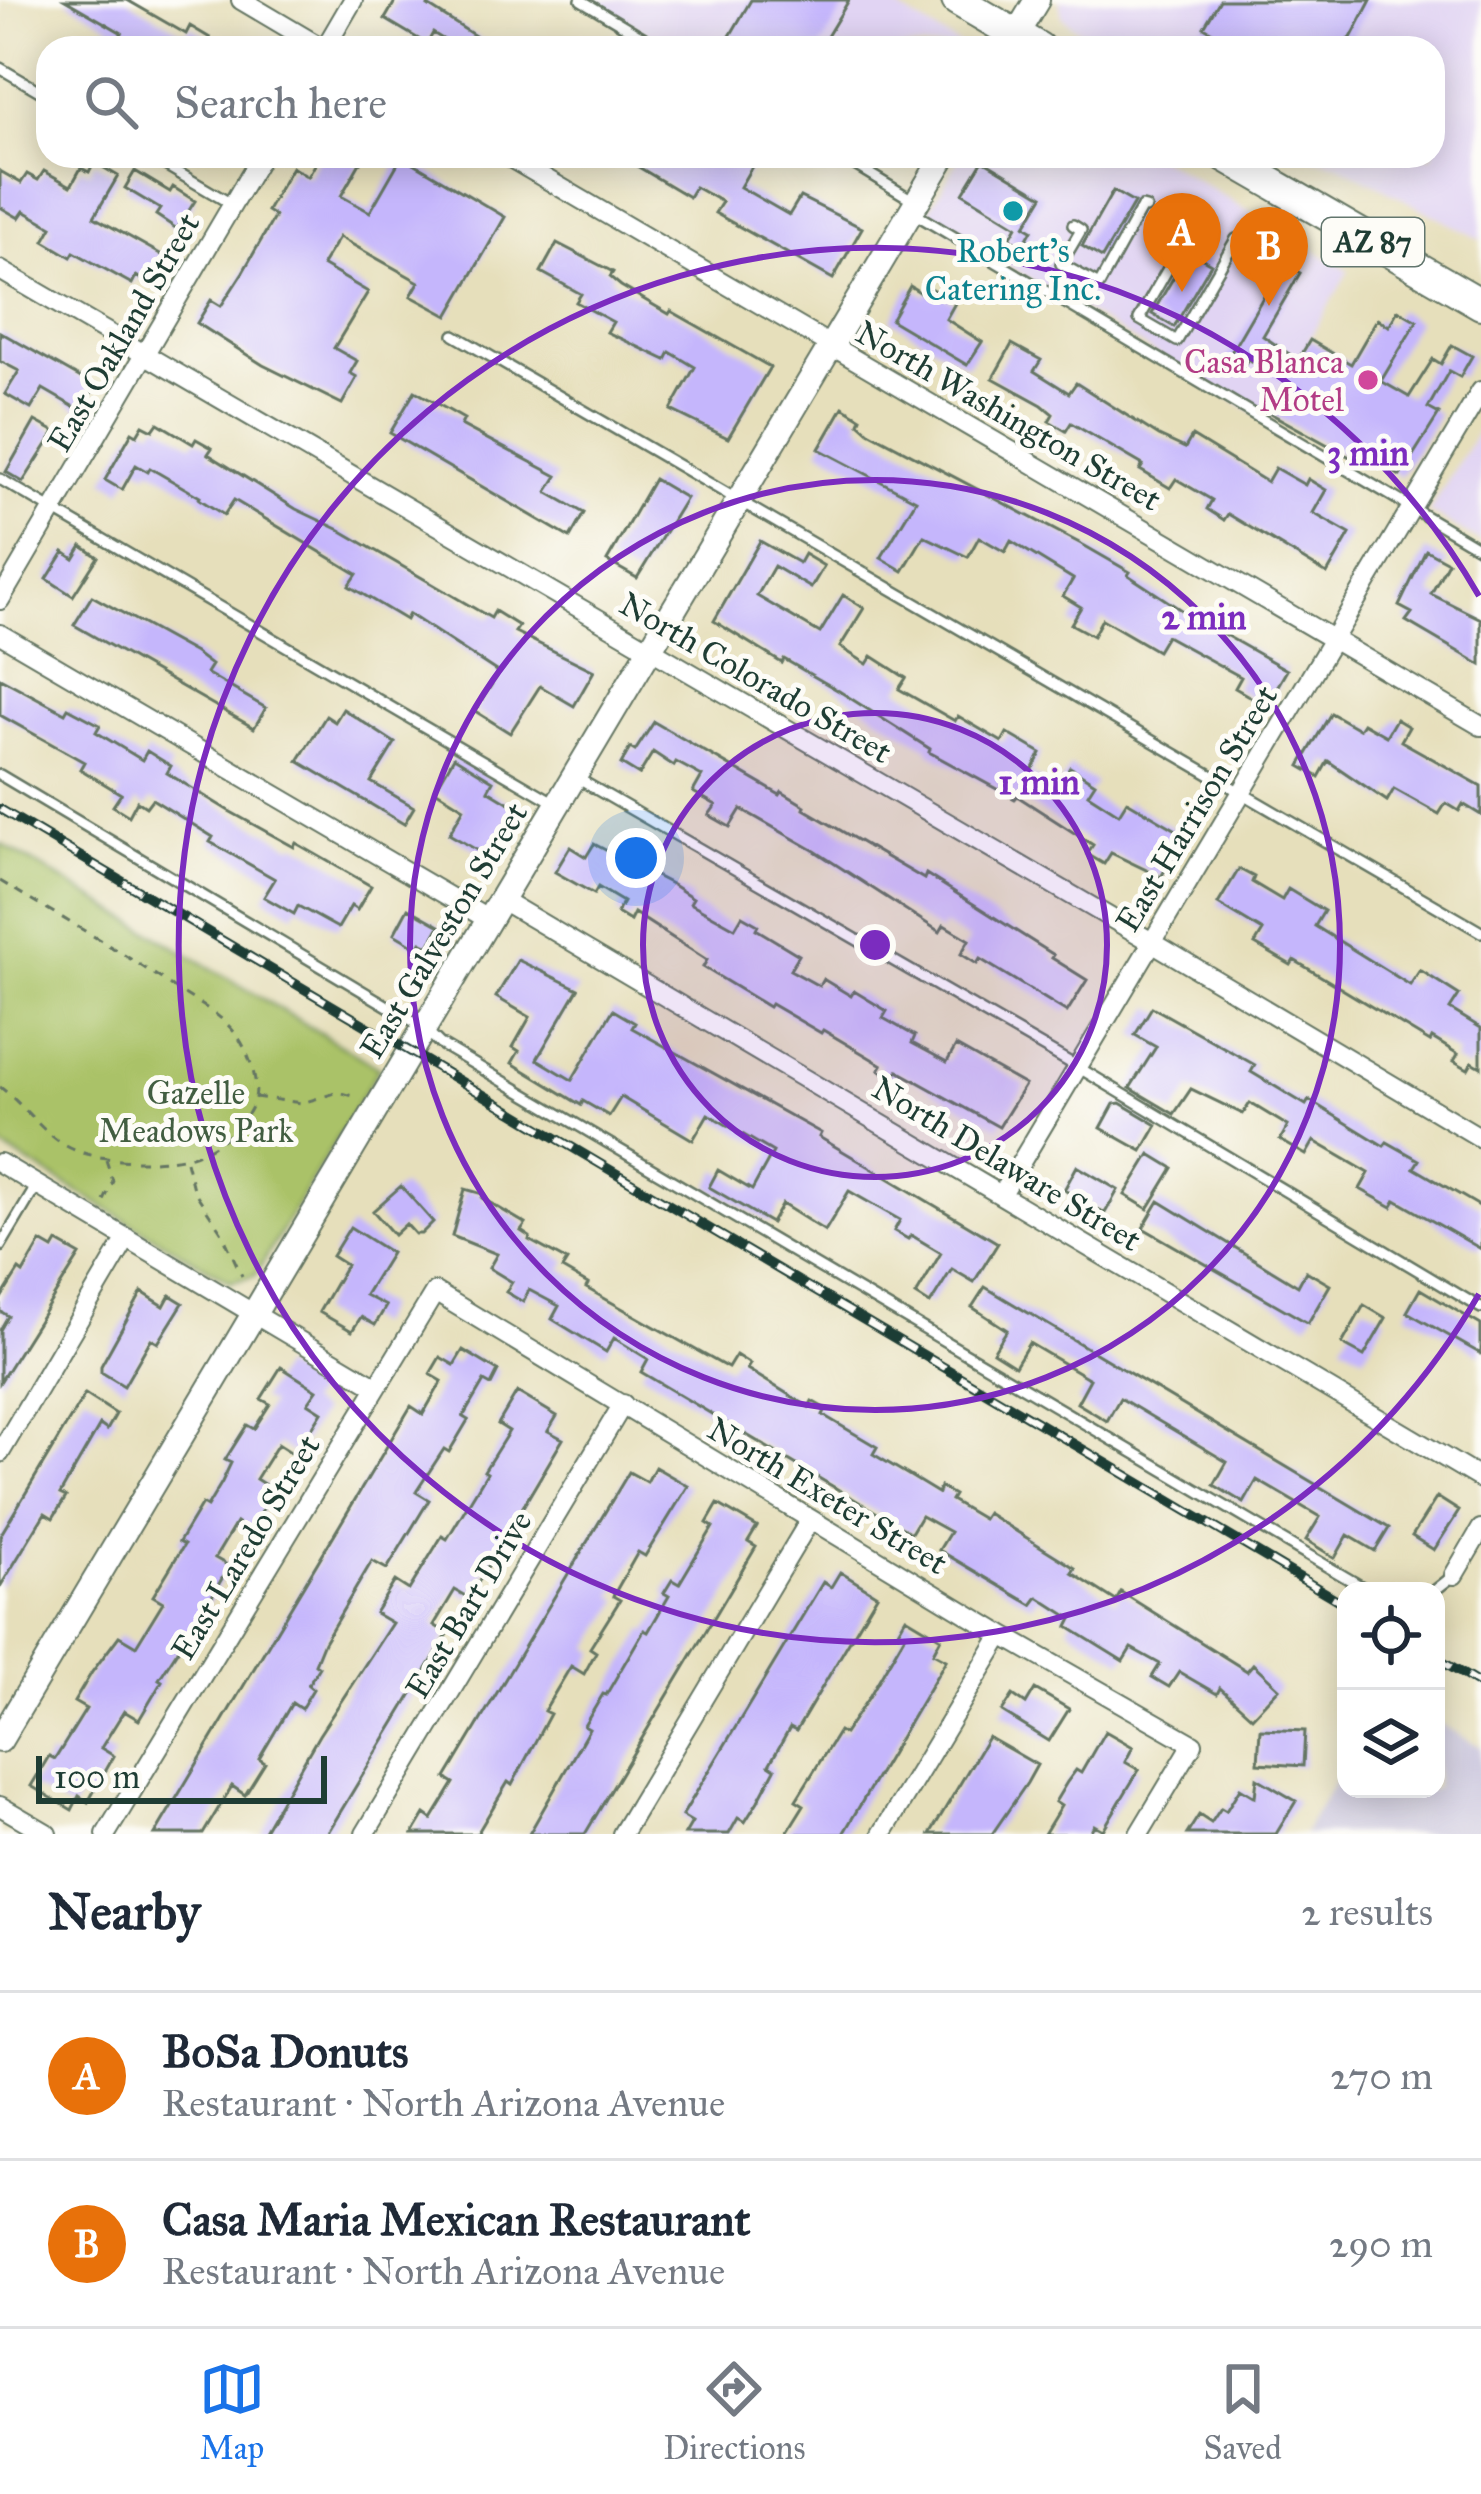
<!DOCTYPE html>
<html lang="en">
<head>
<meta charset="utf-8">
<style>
	body { margin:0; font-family:"IM FELL Great Primer",serif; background:#f2f2f3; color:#1f2937 }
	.controls { position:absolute; right:36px; bottom:36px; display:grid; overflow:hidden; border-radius:24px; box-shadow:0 6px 30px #0003 }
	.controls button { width:108px; height:108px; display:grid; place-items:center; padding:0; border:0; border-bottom:3px solid #e0e1e3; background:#fff; color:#1f2937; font:60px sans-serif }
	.scale { position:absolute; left:36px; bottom:30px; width:291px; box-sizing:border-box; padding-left:12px; border:6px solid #1f3d34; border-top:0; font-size:33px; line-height:42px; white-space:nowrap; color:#1f3d34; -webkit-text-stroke:9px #fdfcf7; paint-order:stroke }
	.you { position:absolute; left:636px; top:858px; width:42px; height:42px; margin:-30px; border:9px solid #fff; border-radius:50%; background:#1a73e8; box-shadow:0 0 0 18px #1a73e833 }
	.badge { display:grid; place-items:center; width:78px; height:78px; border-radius:50%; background:#1a73e8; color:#fff; font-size:39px; font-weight:700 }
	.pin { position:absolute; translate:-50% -99px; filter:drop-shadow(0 3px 6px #0008) }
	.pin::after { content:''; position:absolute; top:63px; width:42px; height:36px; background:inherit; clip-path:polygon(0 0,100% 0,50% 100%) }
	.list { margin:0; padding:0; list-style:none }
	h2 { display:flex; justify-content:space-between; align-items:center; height:156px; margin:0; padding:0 48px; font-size:51px }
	h2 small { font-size:39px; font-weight:400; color:#747a83 }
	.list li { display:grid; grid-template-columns:78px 1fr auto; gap:36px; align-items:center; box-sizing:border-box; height:168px; padding:0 48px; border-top:3px solid #e0e1e3 }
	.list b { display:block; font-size:45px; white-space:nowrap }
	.list p { margin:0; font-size:39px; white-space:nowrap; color:#747a83 }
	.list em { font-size:39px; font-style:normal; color:#747a83 }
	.icon { flex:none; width:66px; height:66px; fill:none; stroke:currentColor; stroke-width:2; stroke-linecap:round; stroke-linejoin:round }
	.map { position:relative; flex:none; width:1481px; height:1834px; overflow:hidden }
	.search { position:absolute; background:#fff; box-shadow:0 6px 30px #0003; left:36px; right:36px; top:36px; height:132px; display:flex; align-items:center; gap:30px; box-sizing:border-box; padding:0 42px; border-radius:36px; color:#747a83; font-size:45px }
	.sheet { height:492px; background:#fff }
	nav { display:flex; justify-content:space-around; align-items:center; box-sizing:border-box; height:168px; border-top:3px solid #e0e1e3; background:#fff; font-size:33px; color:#747a83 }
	nav a { display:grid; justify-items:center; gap:6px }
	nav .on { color:#1a73e8 }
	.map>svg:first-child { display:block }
	.built { fill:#e1d4f3 }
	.industrial { fill:#c5c0da }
	.green { fill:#aac267; stroke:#64804e; stroke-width:3 }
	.building { fill:#c5b6fc }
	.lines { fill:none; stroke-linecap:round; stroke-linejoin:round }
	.service-casing { stroke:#657663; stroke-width:14 }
	.minor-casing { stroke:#657663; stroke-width:22 }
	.tertiary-casing { stroke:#657663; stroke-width:28 }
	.primary-casing { stroke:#657663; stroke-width:34 }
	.path { stroke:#657663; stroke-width:3; stroke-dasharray:9 9; stroke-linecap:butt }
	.service { stroke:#fff; stroke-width:9 }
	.minor { stroke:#fff; stroke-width:18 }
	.tertiary { stroke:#fff; stroke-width:24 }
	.primary { stroke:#fff; stroke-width:30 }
	.rail-casing { stroke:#1f3d34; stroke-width:10 }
	.rail { stroke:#fdfcf7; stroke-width:6; stroke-dasharray:18; stroke-linecap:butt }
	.ring { fill:none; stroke:#7b2cbf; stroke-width:6 }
	.culture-dot { fill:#0f9aa8; stroke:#fdfcf7; stroke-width:4.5 }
	.hotel-dot { fill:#d1479c; stroke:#fdfcf7; stroke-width:4.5 }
	.labels { text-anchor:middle; stroke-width:10; stroke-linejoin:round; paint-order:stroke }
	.shield { fill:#fdfcf7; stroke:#62766e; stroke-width:3 }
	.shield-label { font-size:30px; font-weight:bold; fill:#1f3d34 }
	.culture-label { font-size:33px; fill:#0d838f; stroke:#fdfcf7 }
	.street-label { font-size:33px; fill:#1f3d34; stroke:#fdfcf7 }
	.hotel-label { font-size:33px; fill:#b23c85; stroke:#fdfcf7; text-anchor:end }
	.park-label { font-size:33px; fill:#425e41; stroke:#fdfcf7 }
	.centre { fill:#7b2cbf; stroke:#fdfcf7; stroke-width:6 }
	.ring-label { font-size:36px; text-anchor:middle; font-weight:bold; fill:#7b2cbf; stroke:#fdfcf7; stroke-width:10; stroke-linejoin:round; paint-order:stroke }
</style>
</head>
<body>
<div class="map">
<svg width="1481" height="1834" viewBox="0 0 1481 1834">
	<rect width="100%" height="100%" fill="#fdfcf7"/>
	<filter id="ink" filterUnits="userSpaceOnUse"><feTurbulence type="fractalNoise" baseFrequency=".00833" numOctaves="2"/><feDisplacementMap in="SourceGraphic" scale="24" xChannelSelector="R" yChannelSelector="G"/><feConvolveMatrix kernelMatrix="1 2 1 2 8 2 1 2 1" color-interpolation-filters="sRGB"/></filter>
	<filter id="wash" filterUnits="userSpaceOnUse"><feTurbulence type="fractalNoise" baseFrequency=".004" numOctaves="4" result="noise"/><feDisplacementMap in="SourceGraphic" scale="48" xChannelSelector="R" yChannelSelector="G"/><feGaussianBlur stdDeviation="2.7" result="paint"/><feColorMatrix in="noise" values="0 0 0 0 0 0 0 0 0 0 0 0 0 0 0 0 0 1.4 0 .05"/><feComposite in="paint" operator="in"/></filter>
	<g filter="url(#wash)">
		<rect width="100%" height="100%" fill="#e6dfbb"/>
		<path class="built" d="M592 0H885L964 48H672Z
			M1059 0H1481V240L1337 164 1307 156H1433V48H1111L1073 26 1062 16Z
			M961 156H1156L1349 271 1263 418 926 216Z
			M1481 425V542L1429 512Z"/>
		<path class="industrial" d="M1436 1721 1481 1747V1834H1303L1346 1762V1789H1436Z"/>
		<path class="green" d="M0 843 379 1068 255 1276 231 1282 0 1146Z"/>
		<g id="blocks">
			<path class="building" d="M65 0H127L186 34 190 26 210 38 205 45 210 48H139L119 37 122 33Z
				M396 0H431L428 6 494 48H457L433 33 427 44 385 19Z
				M751 0H849L820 48H723Z
				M1220 0H1371L1351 38 1339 48H1239L1204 27Z
				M320 156H364L341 196 370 212 402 156 505 217 448 316 411 296 419 282 339 237 322 265 368 292 334 348 357 361 350 373 357 377 342 404 263 365 197 323 211 300 221 306 243 272 275 216 267 211 292 167 308 177Z
				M620 156H758L740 187 789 215 800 197 862 228 833 279 715 213 722 202 695 187 689 197Z
				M983 160 1043 196 1025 226 1032 230 1023 246 1010 238 1017 226 963 193Z
				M94 162 118 176 94 217 171 260 154 287 136 276 132 284 74 252 71 257 44 241 52 227 24 211 19 218 0 207V171L21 183 27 174 38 180 44 171 71 186 81 168 89 172Z
				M135 171 170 192 173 187 195 201 177 229 156 215 160 209 125 188Z
				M1113 191 1134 203 1102 258 1082 246Z
				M557 243 613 272 610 277 621 286 669 314 671 311 770 367 728 438 671 410 695 367 670 352 666 360 607 332 613 322 576 302 581 294 541 272Z
				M1189 251 1211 264 1174 327 1152 314Z
				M1283 263 1300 273 1263 336 1298 360 1310 340 1351 364 1377 319 1389 326 1398 310 1417 321 1381 381 1409 397 1433 359 1441 364 1452 345 1472 356 1460 377 1449 371 1428 408 1439 414 1400 476 1373 459 1368 467 1268 412 1287 382 1248 359 1238 375 1223 366Z
				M910 286 926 296 930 288 955 303 946 319 982 342 967 365 891 320Z
				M0 332 95 386 81 411 43 389 31 409 5 394 19 371 0 361Z
				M1012 344 1041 360 1034 371 1069 393 1076 383 1159 436 1185 448 1192 436 1267 482 1275 468 1305 485 1308 479 1326 490 1313 513 1350 534 1327 574 1228 514 1224 520 1207 509 1212 500 1176 479 1170 488 1140 470 1143 465 1071 423 1066 431 1049 421 1053 414 1042 405 993 378Z
				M415 391 464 419 461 425 557 476 547 492 584 513 570 538 390 433Z
				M843 407 861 418 859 423 869 432 1085 546 1130 572 1128 575 1181 610 1287 670 1266 706 1235 688 1241 677 1166 636 1157 651 1102 619 1093 636 1071 624 1081 607 1063 596 1073 579 1011 541 1005 552 979 537 968 557 924 536 903 571 881 558 916 500 819 449Z
				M35 421 55 432 23 482 6 472Z
				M158 423 193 444 196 439 212 448 208 454 296 509 340 530 491 618 495 611 519 626 515 632 594 671 574 706 540 686 510 733 475 711 499 673 409 614 406 620 349 586 357 574 234 500 224 515 199 499 200 497 150 468 148 472 136 465 122 490 105 480 132 432 137 435 143 425 153 430Z
				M654 479 686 498 637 578 607 561Z
				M760 541 799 563 804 554 824 566 811 588 774 566 757 596 820 633 843 595 864 608 840 647 867 664 872 656 906 678 899 689 955 721 958 716 1002 742 1007 733 1041 753 1030 774 1056 790 1070 767 1095 783 1088 794 1119 814 1127 801 1185 835 1161 877 1111 853 1104 864 1087 854 1093 845 1017 796 1015 799 929 752 930 749 839 691 784 659 782 663 714 621Z
				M82 546 98 557 73 596 47 579 64 552 74 559Z
				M1426 550 1448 562 1431 594 1481 619V665L1406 621 1412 613 1399 606Z
				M92 596 195 653 211 665 206 673 266 708 254 728 74 625Z
				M0 678 65 713 68 708 100 725 96 732 142 760 147 751 171 766 167 773 229 811 294 847 296 843 371 886 357 910 351 906 338 928 298 906 294 914 264 897 275 879 210 842 213 837 152 799 146 807 137 801 129 816 113 806 121 794 80 769 84 762 0 715Z
				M343 709 395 743 371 782 414 807 404 824 298 761 326 716 335 722Z
				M1331 713 1359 729 1363 723 1386 736 1396 719 1409 727 1401 741 1481 786V815L1463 804 1459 811 1446 803 1439 814 1394 789 1387 801 1328 761 1319 777 1300 766Z
				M654 722 780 795 782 792 805 806 804 809 924 879 926 874 1054 955 1052 958 1087 980 1067 1012 980 959 977 964 961 954 969 940 944 925 940 932 815 851 741 809 730 827 709 815 716 805 693 792 702 776 676 762 674 766 653 752 639 775 621 764 630 748 635 751Z
				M454 757 493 781 488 790 516 807 487 856 449 834 464 808 435 790Z
				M594 844 673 885 693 898 690 903 735 928 742 916 758 925 756 929 799 955 790 970 819 986 823 979 851 996 854 991 887 1011 883 1018 915 1036 912 1043 947 1062 956 1046 1025 1085 999 1127 898 1071 893 1079 879 1070 882 1065 823 1030 821 1033 771 1004 769 1007 703 967 707 960 634 913 630 921 617 913 623 902 598 887 594 894 555 872 570 847 586 857Z
				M1239 869 1254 877 1252 882 1282 900 1288 889 1324 911 1315 926 1410 985 1420 970 1459 995 1450 1009 1481 1028V1067L1472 1062 1468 1069 1454 1061 1458 1054 1432 1038 1430 1042 1294 960 1291 965 1255 944 1263 931 1218 904Z
				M408 908 440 926 429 946 421 942 418 948 394 934Z
				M518 960 578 989 537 1059 572 1080 613 1010 635 1023 632 1028 821 1133 819 1137 998 1243 974 1282 952 1269 930 1304 916 1295 941 1253 911 1235 908 1239 894 1231 900 1220 849 1191 825 1231 782 1204 771 1223 709 1187 718 1170 752 1190 773 1152 708 1114 693 1140 621 1097 609 1116 583 1101 581 1105 512 1063 519 1051 513 1047 530 1017 496 997Z
				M1152 1007 1255 1065 1251 1072 1306 1105 1309 1100 1384 1146 1387 1142 1419 1160 1414 1168 1481 1207V1249L1396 1200 1392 1207 1360 1189 1369 1173 1314 1141 1306 1155 1280 1140 1288 1126 1250 1103 1243 1114 1191 1089 1174 1114 1130 1088 1156 1047 1135 1035Z
				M1120 1103 1157 1125 1142 1151 1101 1128 1114 1104Z
				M1150 1154 1173 1168 1148 1209 1125 1195Z
				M1077 1166 1118 1190 1105 1213 1064 1190Z
				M401 1186 433 1222 421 1234H415L406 1224 394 1235 373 1211Z
				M465 1189 483 1194 482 1198 526 1224 521 1231 530 1237 529 1240 567 1261 562 1269 588 1284 586 1288 728 1368 736 1355 750 1364 747 1369 809 1407 812 1401 826 1409 823 1415 877 1447 873 1454 910 1476 938 1493 940 1487 954 1495 951 1500 983 1519 987 1513 1075 1568 1072 1573 1116 1601 1121 1592 1247 1671 1253 1664 1279 1688 1252 1717 1220 1688 1217 1694 1179 1672 1169 1687 1152 1677 1160 1664 1131 1648 1123 1661 1068 1627 1072 1619 1038 1597 1032 1605 939 1550 950 1532 921 1516 911 1533 641 1372 648 1359 614 1338 606 1352 552 1319 559 1306 529 1290 523 1302 506 1292 512 1282 489 1268 497 1254 452 1236Z
				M1159 1201 1298 1286 1306 1271 1330 1285 1308 1323 1143 1228Z
				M350 1227 391 1253 365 1295 386 1306 375 1325 361 1317 352 1331 319 1312 346 1265 332 1256Z
				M41 1242 53 1249 57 1242 80 1255 0 1382V1330L8 1316 0 1311V1300L19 1270 23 1273Z
				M985 1287 1389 1528 1375 1551 1348 1535 1335 1558 1306 1540 1320 1517 1257 1480 1244 1503 1214 1485 1227 1462 1120 1398 1107 1421 1077 1403 1090 1379 1029 1343 1015 1366 993 1352 1007 1330 972 1307Z
				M1420 1289 1481 1325V1354L1407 1312Z
				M142 1292 164 1306 170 1295 183 1303 158 1343 151 1339 124 1386 101 1372V1366Z
				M1364 1305 1386 1318 1364 1356 1342 1344Z
				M463 1350 498 1371 491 1385 484 1381 463 1417 468 1420 449 1452 444 1449 416 1492 429 1500 387 1569 372 1561 324 1642 315 1664 319 1667 308 1685 313 1689 301 1709 292 1703 259 1759 265 1763 245 1795 232 1786 203 1834H155L411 1406 423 1414 442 1381 430 1374 440 1357 454 1365Z
				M281 1367 317 1390 308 1403 322 1412 295 1455 278 1444 256 1479 273 1490 260 1514 249 1532 236 1523 215 1558 229 1566 207 1605 159 1679 162 1681 139 1720 124 1711 101 1748 114 1756 88 1802 79 1796 72 1810 31 1786 49 1756 55 1759 86 1709 74 1702 92 1672 119 1636 136 1646 163 1602 153 1596 184 1545 179 1542 202 1504 207 1507 222 1482 231 1463 225 1460 247 1425 254 1429 270 1404 261 1399Z
				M517 1392 557 1416 548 1431 563 1439 469 1598 455 1590 434 1625 448 1634 327 1834H262L319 1735 392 1623 375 1613 395 1581 409 1590 442 1536 447 1539 487 1473 484 1471 509 1431 498 1424Z
				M85 1394 116 1414 107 1430 100 1425 60 1494 66 1497 53 1518 45 1513 0 1587V1536Z
				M655 1467 688 1486 645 1556 638 1552 613 1596 620 1600 590 1648 596 1652 584 1674 571 1666 544 1711 550 1714 512 1785 508 1782 477 1834H413L425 1814 432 1819 454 1783 446 1778 629 1472 647 1482Z
				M1437 1497 1459 1511 1434 1550 1412 1536Z
				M718 1504 757 1527 748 1542 756 1547 585 1834H529L589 1729 584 1726 603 1694 606 1695 644 1630 648 1632 669 1596 664 1593 672 1580 679 1584 713 1527 707 1523Z
				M840 1572 877 1595 796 1731 790 1728 769 1765 775 1769 758 1801 745 1822 738 1818 729 1834H685L692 1822 682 1816 823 1582 831 1587Z
				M906 1617 941 1638 933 1653 946 1660 843 1834H786L804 1805 796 1800 839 1731 844 1734 869 1697 905 1635 898 1631Z
				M1035 1689 1069 1709 1049 1741 1002 1712 1013 1695 1026 1704Z
				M1260 1729 1305 1731 1303 1766 1258 1763Z
				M1105 1731 1133 1747 1125 1762 1139 1770 1128 1788 1103 1830 1094 1825 1089 1834H1044L1061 1806 1055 1802 1067 1782 1076 1770 1081 1773Z
				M988 1737 1037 1765 1027 1783 992 1834H930Z
				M1257 1778 1296 1801 1276 1834H1187L1199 1815 1211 1823 1221 1808 1226 1811 1240 1788 1255 1797Z"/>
		</g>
	</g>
	<g filter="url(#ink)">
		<use href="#blocks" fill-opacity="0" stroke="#657663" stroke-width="3"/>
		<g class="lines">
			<defs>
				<path id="service" d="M581 0 661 48
					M0 68 48 96
					M150 156 233 205
					M840 156 916 202
					M912 212 1481 549
					M1197 218 1139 319 1177 341 1236 239
					M1073 225 1081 230 1061 264 1099 285 1142 207 1146 208
					M454 335 1481 932
					M0 479 555 803
					M0 775 423 1027 440 1044 1369 1591
					M575 777 1076 1066 1481 1308
					M0 1247 37 1185
					M1434 1591 1453 1576"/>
				<path id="minor" d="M241 0 322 48
					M325 48 353 0
					M507 156 1481 726
					M0 270 1140 935 1481 1138
					M0 600 261 156
					M0 634 489 920
					M502 900 1481 1479
					M0 1163 377 1387
					M1002 1194 1481 391
					M0 1453 127 1238
					M1454 1575 1481 1529
					M0 1806 48 1834
					M106 1834 435 1292 1002 1635 1193 1744 1139 1834
					M365 1834 623 1404
					M622 1834 810 1520
					M882 1834 1002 1635"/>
				<path id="tertiary" d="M1008 48 1037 0
					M0 1740 944 156"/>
				<path id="primary" d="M957 0 1039 48
					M1225 156 1481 304"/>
			</defs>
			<use href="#service" class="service-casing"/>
			<use href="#minor" class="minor-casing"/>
			<use href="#tertiary" class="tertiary-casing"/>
			<use href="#primary" class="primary-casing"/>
			<path class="path" d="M0 881C58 916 117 948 173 987 197 1003 221 1013 238 1037 248 1051 259 1081 255 1098 249 1125 212 1151 187 1157 153 1164 110 1162 77 1151 45 1139 27 1107 0 1087
				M255 1097 302 1103 339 1092 356 1097
				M186 1161 193 1189 222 1233 242 1276
				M104 1201 113 1181 106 1160"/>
			<use href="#service" class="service"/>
			<use href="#minor" class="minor"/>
			<use href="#tertiary" class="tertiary"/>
			<use href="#primary" class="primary"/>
			<defs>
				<path id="rail" d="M0 809 1346 1605
					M1436 1658 1481 1685"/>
			</defs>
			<use href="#rail" class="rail-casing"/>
			<use href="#rail" class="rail"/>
		</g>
	</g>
	<circle cx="875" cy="945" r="232" fill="#7b2cbf" fill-opacity=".12"/>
	<g class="ring">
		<circle cx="875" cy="945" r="232"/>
		<circle cx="875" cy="945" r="465"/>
		<path d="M1479 1294A697 697 0 1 1 1479 596"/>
	</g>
	<circle class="culture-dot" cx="1013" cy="211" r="12"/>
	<circle class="hotel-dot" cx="1368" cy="380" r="12"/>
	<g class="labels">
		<rect class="shield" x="1322" y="218" width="102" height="48" rx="9"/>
		<g class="shield-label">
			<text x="1373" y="252">AZ 87</text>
		</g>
		<g class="culture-label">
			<text x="1013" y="262">Robert's<tspan x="1013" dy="38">Catering Inc.</tspan></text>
		</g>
		<g class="street-label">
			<text transform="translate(123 332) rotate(-60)" y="12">East Oakland Street</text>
			<text transform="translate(1009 415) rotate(30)" y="12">North Washington Street</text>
			<text transform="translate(756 677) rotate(30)" y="12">North Colorado Street</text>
			<text transform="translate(1196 808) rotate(-59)" y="12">East Harrison Street</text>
			<text transform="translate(443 930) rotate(-59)" y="12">East Galveston Street</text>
			<text transform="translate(1007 1163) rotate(31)" y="12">North Delaware Street</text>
			<text transform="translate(828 1495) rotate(31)" y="12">North Exeter Street</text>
			<text transform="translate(245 1547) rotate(-59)" y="12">East Laredo Street</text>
			<text transform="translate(468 1604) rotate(-59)" y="12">East Bart Drive</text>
		</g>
		<g class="hotel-label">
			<text x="1344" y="373">Casa Blanca<tspan x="1344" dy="38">Motel</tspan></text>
		</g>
		<g class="park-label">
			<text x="196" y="1104">Gazelle<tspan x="196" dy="38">Meadows Park</tspan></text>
		</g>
	</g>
	<circle cx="875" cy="945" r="18" class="centre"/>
	<g class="ring-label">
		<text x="1368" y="465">3 min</text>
		<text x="1204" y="629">2 min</text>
		<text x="1039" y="794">1 min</text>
	</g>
</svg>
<div class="controls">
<button><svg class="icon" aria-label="locate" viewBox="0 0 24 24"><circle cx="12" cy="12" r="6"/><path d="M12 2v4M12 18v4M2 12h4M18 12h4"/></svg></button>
<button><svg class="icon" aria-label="layers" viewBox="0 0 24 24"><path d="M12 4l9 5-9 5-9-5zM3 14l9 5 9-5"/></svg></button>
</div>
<div class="scale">100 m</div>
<div class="you"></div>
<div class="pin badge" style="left:1182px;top:292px;background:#e8710a">A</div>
<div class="pin badge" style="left:1269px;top:306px;background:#e8710a">B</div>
<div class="search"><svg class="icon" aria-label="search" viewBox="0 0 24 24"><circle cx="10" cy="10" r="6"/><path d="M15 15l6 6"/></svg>Search here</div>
</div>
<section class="sheet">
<h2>Nearby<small>2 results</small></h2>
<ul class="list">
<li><span class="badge" style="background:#e8710a">A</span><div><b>BoSa Donuts</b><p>Restaurant · North Arizona Avenue</p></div><em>270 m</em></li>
<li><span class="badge" style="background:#e8710a">B</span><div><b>Casa Maria Mexican Restaurant</b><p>Restaurant · North Arizona Avenue</p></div><em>290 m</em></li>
</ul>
</section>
<nav>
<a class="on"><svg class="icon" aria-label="map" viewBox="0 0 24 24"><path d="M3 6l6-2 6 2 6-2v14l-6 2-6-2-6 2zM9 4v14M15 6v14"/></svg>Map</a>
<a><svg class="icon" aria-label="directions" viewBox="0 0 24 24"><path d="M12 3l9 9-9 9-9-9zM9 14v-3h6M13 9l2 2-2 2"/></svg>Directions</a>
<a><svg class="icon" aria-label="saved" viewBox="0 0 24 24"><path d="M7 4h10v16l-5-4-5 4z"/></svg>Saved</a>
</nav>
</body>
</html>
